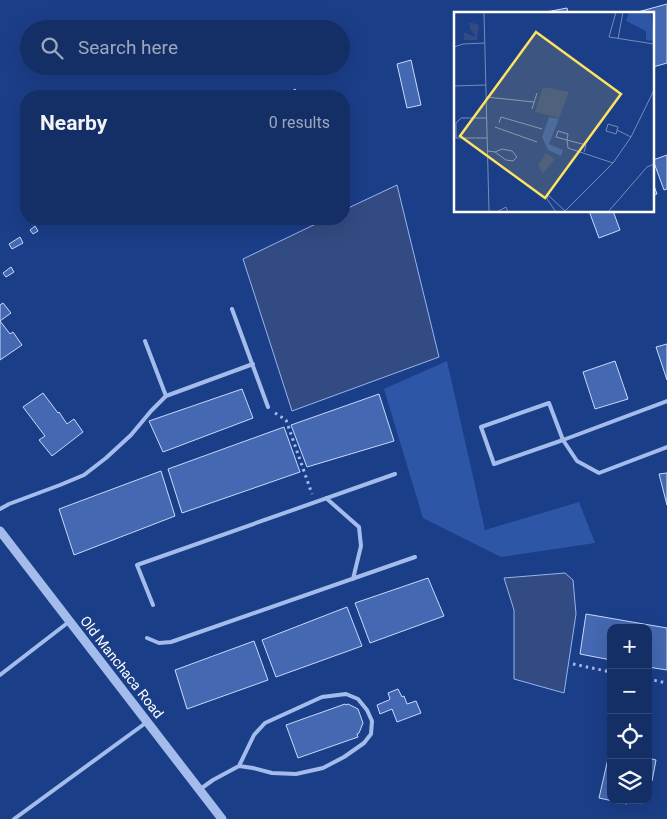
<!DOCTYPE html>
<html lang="en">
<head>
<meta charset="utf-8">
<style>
	body { margin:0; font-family:Roboto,sans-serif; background:#213a6f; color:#f1f3f6 }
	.controls { position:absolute; right:15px; bottom:15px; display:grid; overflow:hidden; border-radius:10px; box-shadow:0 5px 20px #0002 }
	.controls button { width:45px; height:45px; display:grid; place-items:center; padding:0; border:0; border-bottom:1px solid #334a7a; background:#142e66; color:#f1f3f6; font:25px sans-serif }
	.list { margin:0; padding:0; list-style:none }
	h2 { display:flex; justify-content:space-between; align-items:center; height:65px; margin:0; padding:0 20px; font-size:21px }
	h2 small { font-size:16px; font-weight:400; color:#9da8bf }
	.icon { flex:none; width:28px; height:28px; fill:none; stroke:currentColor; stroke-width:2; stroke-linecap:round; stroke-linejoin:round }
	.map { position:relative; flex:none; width:667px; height:819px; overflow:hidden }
	.search { position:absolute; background:#142e66; box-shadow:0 5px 20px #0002; left:20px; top:20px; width:330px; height:55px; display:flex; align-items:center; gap:12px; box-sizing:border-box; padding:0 18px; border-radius:28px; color:#9da8bf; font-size:19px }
	.panel { position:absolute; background:#142e66; box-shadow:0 5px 20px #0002; left:20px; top:90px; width:330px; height:135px; border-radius:20px }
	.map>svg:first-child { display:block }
	.green { fill:#2e56a6 }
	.water { fill:#324b82; stroke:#97b5ee }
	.building { fill:#4468b1; stroke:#c9d9f9 }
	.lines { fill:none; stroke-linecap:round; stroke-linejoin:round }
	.path { stroke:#a4bcec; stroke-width:3; stroke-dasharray:2.5 4; stroke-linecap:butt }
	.service { stroke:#a4bcec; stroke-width:4 }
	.tertiary { stroke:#a4bcec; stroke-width:9 }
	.labels { text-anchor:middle; stroke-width:4.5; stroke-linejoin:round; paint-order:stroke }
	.street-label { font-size:14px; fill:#fff; stroke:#1b3e88 }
	.inset-road { fill:none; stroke:#768bb8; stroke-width:1 }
	.view { fill:#fde261; fill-opacity:0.15; stroke:#fde261; stroke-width:2.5 }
	.inset-edge { fill:none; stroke:#fff; stroke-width:2.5 }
</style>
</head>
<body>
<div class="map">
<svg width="667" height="819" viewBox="0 0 667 819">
	<rect width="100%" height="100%" fill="#1b3e88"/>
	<path class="green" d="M447 361 485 530 579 502 595 543 501 557 423 518 384 389Z"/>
	<path class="water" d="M397 185 439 357 292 411 243 259 326 219H344V210Z
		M565 573 573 580 576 614 564 693 514 679V610L504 578Z"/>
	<path class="building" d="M667 4V63L653 67V14L634 13Z
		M567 8 568 14H546V12Z
		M411 60 421 105 407 108 397 64Z
		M295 89 300 96H286Z
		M667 155V189L664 190 653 160Z
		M653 183 657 194 653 195Z
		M589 211H613L620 230 599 238Z
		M35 226 38 231 33 234 30 230Z
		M20 237 23 243 12 249 9 244Z
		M11 267 14 272 6 277 3 273Z
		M3 303 11 313 0 321 10 334 13 332 22 345 0 360V305Z
		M667 344V380L656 347Z
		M615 361 628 399 595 409 583 372Z
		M242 389 253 418 163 452 149 421Z
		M43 393 58 413 59 412 67 424 74 419 83 432 52 456 39 440 45 436 23 407Z
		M379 394 394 441 307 467 291 425Z
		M284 427 300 472 182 513 168 469Z
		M161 471 175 516 74 555 59 509Z
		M667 473V505L659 474Z
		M428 578 444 616 370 643 355 603Z
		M347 607 362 646 276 677 262 640Z
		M586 614 667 628V670L648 667V628H611V660L580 654Z
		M254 641 268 680 187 709 175 670Z
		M398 689 402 697 404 696 407 704 416 701 421 713 397 722 392 709 380 714 377 705 389 700 390 699 388 693Z
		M345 704 346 705 348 704 358 709 363 723 359 733 357 734 358 737 298 758 286 725Z
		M610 750H611V800H628L627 804 599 798Z
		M648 758 656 760 652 781H648Z"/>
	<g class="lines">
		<path class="path" d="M275 413 286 420 312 494
			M573 664 611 672
			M648 679 667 683"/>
		<path class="service" d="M232 309 268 407
			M145 341 166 396
			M667 401 563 440 494 464 481 427 549 403 563 440 577 461 599 473 667 447
			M326 498 359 527 361 546 353 579
			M0 509 9 504 60 485 84 475 106 458 131 435 151 411 166 396 253 364
			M153 605 137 565 395 474
			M147 638 159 643 171 642 415 557
			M0 675 70 621
			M199 790 213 780 239 766 253 768 272 773 296 774 323 768 344 757 364 743 371 734 372 721 367 710 358 699 346 694 322 697 265 723 254 735 239 766
			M14 819 147 722"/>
		<path class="tertiary" d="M0 531 222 819"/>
	</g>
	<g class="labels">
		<g class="street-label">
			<text transform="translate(122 667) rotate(52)" y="5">Old Manchaca Road</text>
		</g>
	</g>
	<g transform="translate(454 12)">
		<rect width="200" height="200" fill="#1b3e88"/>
		<path d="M175 0H197L200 29 192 28V19L172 9ZM95 105 105 107 95 132 109 138 107 144 94 138 88 125Z" fill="#2e56a6"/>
		<path d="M15 10 25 13 23 28H10V20L22 25 16 17ZM89 75 115 80 105 106 81 100ZM92 141 101 147 89 161 84 154Z" fill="#324b82"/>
		<path class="inset-road" d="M30 0 35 200M162 0 155 25 200 32M164 27 169 0M0 35 9 32 31 31M0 74 32 73M32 85 80 90M78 97 83 81M33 106H7L2 111V126H33M45 111 47 105 88 117M154 112 164 115 162 122 152 119ZM41 115 83 130M163 118 177 125M34 139 41 140 52 148 59 149 63 145 58 139 48 137 41 140M130 140 132 133 113 128 114 122 104 119 102 125 113 128 114 136 159 151M43 200 52 195 54 200M102 200 93 187 94 183 111 199M110 200 159 151 177 125 200 78M154 200 193 155 200 152"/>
		<path class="view" d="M82 20 167 82 91 186 6 124Z"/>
		<rect width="200" height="200" class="inset-edge"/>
	</g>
</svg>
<div class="controls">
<button>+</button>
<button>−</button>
<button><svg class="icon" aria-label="locate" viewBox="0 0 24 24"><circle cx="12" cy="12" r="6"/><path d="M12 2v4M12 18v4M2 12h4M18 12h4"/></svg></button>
<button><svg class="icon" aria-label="layers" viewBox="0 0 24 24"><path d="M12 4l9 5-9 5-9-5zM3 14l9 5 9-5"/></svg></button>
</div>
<div class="search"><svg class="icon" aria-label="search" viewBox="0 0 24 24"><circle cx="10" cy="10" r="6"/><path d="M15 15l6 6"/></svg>Search here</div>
<section class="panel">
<h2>Nearby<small>0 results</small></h2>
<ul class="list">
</ul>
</section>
</div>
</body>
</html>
